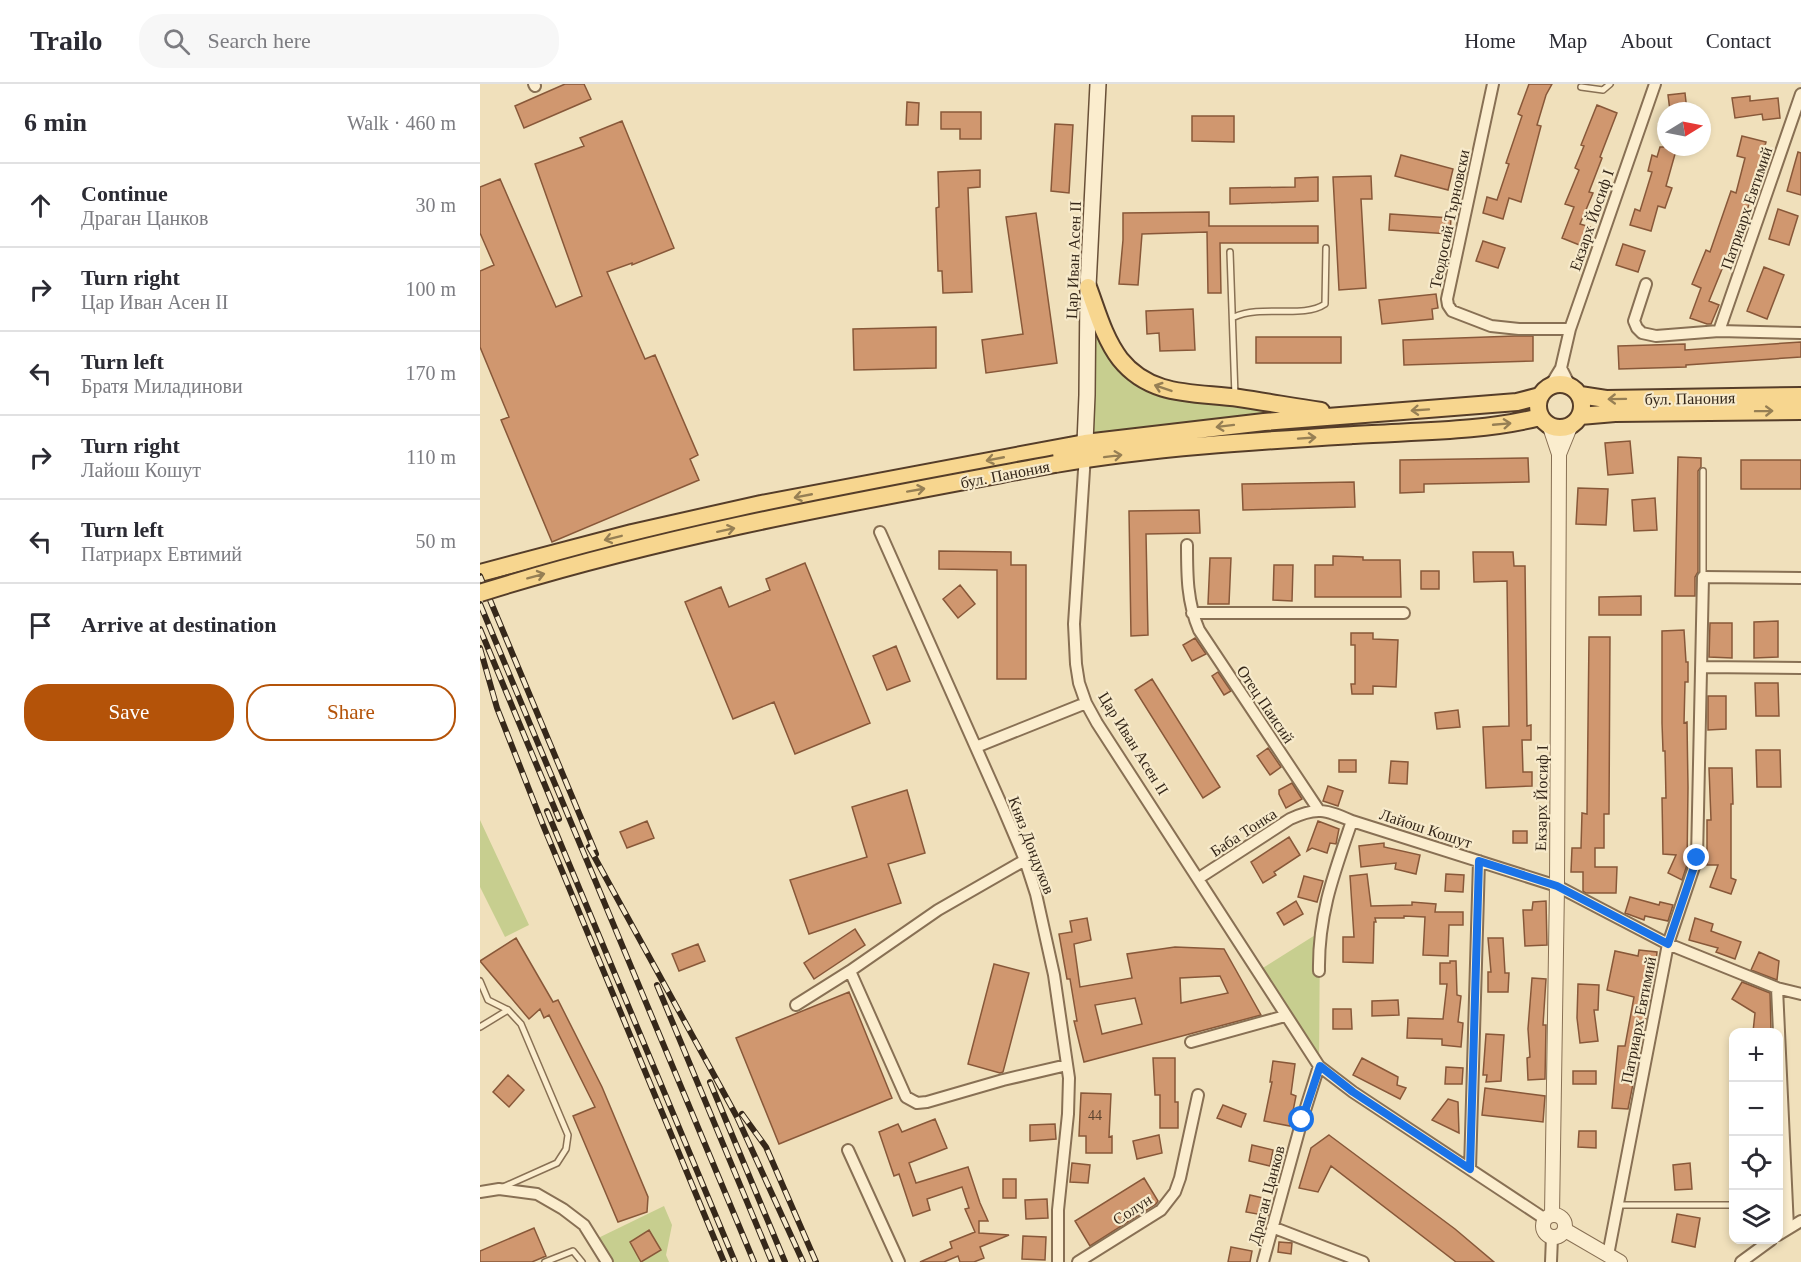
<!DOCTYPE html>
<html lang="en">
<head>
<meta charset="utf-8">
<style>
	body { margin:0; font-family:Georgia,serif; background:#f7f7f7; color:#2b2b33 }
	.controls { position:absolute; right:18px; bottom:18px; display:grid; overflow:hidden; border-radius:12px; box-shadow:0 3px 9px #0003 }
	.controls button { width:54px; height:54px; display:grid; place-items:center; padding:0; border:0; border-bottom:2px solid #e1e1e2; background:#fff; color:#2b2b33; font:30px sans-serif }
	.compass { position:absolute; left:1177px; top:18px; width:54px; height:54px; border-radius:50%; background:#fff; box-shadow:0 3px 9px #0003; rotate:80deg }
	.stop { position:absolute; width:18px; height:18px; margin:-14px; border:4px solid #1a73e8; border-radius:50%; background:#fff }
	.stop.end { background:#1a73e8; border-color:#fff; box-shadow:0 2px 6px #0008 }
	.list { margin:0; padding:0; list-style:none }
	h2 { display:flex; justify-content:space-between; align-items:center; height:78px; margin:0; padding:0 24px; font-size:26px }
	h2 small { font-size:20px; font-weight:400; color:#7c7c81 }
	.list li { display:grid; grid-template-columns:39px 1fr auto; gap:18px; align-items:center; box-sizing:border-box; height:84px; padding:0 24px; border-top:2px solid #e1e1e2 }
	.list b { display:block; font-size:22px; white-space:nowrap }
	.list p { margin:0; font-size:20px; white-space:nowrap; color:#7c7c81 }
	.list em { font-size:20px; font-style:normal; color:#7c7c81 }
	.actions { display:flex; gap:12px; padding:18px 24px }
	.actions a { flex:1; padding:14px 0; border:2px solid #b45309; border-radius:24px; text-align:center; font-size:21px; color:#b45309 }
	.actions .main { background:#b45309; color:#fff }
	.icon { flex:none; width:33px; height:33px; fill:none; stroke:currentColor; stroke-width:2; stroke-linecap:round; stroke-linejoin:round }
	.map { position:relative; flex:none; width:1321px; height:1178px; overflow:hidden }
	header { display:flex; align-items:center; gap:36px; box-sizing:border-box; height:84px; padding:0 30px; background:#fff; border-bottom:2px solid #e1e1e2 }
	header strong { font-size:28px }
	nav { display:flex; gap:33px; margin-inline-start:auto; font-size:21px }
	.search { width:420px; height:54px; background:#f7f7f7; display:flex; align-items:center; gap:15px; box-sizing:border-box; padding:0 21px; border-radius:24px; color:#7c7c81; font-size:22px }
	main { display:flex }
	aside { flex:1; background:#fff }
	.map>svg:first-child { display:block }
	.green { fill:#c7ce8f }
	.building { fill:#d0976f; stroke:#885839; stroke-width:1.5; fill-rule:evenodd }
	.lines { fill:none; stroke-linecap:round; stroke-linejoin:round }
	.service-casing { stroke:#887054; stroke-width:8 }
	.minor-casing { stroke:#887054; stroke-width:14 }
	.tertiary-casing { stroke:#887054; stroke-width:16 }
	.secondary-casing { stroke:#695038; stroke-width:18 }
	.primary-casing { stroke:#553d29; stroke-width:20 }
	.service { stroke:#fbedce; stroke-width:5 }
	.minor { stroke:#fbedce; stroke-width:10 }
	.tertiary { stroke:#fbedce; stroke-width:14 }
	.secondary { stroke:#fbedce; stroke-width:15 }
	.primary { stroke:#f7d68f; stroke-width:16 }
	.rail-casing { stroke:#36281a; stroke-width:6 }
	.rail { stroke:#f7eacb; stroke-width:4; stroke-dasharray:11; stroke-linecap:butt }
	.primary-bridge-casing { stroke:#553d29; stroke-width:20; stroke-linecap:butt }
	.primary-bridge { stroke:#f7d68f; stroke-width:16 }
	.oneway { stroke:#967f54 }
	.route { stroke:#1a73e8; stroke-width:8 }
	.labels { text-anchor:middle; stroke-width:4.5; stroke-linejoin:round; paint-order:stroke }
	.number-label { font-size:14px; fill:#5c442f }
	.street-label { font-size:16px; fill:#36281a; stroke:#f7eacb }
</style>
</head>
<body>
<header>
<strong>Trailo</strong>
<div class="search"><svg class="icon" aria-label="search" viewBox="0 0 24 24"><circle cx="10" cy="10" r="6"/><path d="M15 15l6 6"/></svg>Search here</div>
<nav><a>Home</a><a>Map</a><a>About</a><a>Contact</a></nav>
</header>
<main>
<aside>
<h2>6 min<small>Walk · 460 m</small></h2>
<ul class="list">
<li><svg class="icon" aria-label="ahead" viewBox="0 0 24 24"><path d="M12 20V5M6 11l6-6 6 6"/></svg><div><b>Continue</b><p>Драган Цанков</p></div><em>30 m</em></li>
<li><svg class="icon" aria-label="right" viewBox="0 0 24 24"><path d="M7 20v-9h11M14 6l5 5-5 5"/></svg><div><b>Turn right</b><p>Цар Иван Асен II</p></div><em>100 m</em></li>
<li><svg class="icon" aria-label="left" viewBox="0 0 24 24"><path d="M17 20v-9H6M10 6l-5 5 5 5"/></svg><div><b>Turn left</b><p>Братя Миладинови</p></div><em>170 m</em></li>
<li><svg class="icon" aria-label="right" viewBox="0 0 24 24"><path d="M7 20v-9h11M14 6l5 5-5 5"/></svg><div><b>Turn right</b><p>Лайош Кошут</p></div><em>110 m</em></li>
<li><svg class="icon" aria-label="left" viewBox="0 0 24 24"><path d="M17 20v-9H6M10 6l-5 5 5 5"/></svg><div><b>Turn left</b><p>Патриарх Евтимий</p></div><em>50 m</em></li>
<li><svg class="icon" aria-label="arrive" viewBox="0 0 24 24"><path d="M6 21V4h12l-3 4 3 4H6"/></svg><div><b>Arrive at destination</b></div></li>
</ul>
<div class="actions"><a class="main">Save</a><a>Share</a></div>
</aside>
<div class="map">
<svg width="1321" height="1178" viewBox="0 0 1321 1178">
	<rect width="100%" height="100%" fill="#f0e0bb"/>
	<path class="green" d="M608 203 630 258 670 299 866 331 605 359Z
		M0 736 49 841 25 853 0 803Z
		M840 848 839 982 778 887Z
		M184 1122 192 1141 186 1171 189 1178H127L114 1156Z"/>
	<path class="building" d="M85 0H104L111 15 44 44 35 22Z
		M1049 0H1072L1066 11 1057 41 1061 42 1041 118 1029 114 1023 135 1003 129 1007 113 1017 116 1029 80 1026 79 1042 32 1038 30Z
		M1205 9 1207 27H1190L1188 11Z
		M1270 12V17L1298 14 1300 34 1283 36 1282 30 1255 34 1252 14Z
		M427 18 439 19 438 41H426Z
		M1117 21 1137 29 1120 73 1122 74 1109 108 1113 109 1100 140 1110 143 1102 162 1082 154 1094 123 1085 120 1099 86 1095 84 1104 62 1101 61Z
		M461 28H501V55H480V45H461Z
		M712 32H754V58L712 57Z
		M142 37 194 164 152 181V179L127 188 165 275 175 271 218 371 210 375 219 396 72 458 21 336 29 333 0 263V187L14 181 0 149V103L20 95 76 223 102 212 55 80 104 62 100 54Z
		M575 40 593 41 589 109 571 107Z
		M1262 52 1286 58 1264 138 1256 159 1253 158 1229 217 1239 221 1231 240H1227L1210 234 1221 204 1212 200 1226 166 1230 168 1251 107 1256 109 1265 74 1257 72Z
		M1180 63H1197L1186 102 1192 104 1185 124 1178 122 1171 147 1150 141 1155 125 1160 127 1172 88 1168 87 1172 71 1177 73Z
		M1318 68 1321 69V111L1307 107Z
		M921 71 973 85 968 106 915 92Z
		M500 86V103L488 104 492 208 463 209 462 187H458L456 124 459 123 458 88Z
		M891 92 892 115H881L886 204 859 206 853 93Z
		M838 93V117L750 120V104L815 103V94Z
		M1298 125 1318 132 1309 161 1289 155Z
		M729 128V142H838V159H740L741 209H728L727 148 662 150 658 201 639 200 643 156V129Z
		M556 129 577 279 506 289 502 256 543 250 526 133Z
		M910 130 971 134 970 150 909 146Z
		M1003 157 1025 164 1018 184 996 177Z
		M1143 160 1165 167 1158 188 1136 181Z
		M1284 183 1304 191 1287 235 1267 227Z
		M956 210 958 224 952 225 953 235 902 240 899 216Z
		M713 225 715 266 680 267 679 249 667 250 666 227Z
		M456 243V284L374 286 373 245Z
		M1035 252H1053V277L924 281 923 256Z
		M776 253H861V279H776Z
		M1321 258V273L1206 281V283L1139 285 1138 262 1205 260V266Z
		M1150 357 1153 389 1128 391 1125 359Z
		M1198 373 1221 374V383L1218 387V488L1215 493V512H1195Z
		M1048 374 1049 398 944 400V408L920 409V376Z
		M1261 376H1321V405H1261Z
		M874 398 875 423 763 426 762 400Z
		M1098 404 1128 405 1126 441 1096 440Z
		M1175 414 1177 446 1154 447 1152 416Z
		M719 426 720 449 666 450 668 551 651 552 649 427Z
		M459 467 531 468V481H546V595H517V486L459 485Z
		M993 468H1033L1034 482H1045L1047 642 1051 641V656H1042L1043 688H1052V702L1006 704 1003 643 1029 642 1027 497 994 498Z
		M853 472 883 473V476H920L921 513H835V481H853Z
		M730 474H751L749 520H728Z
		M325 479 390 639 315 670 294 618 253 635 205 518 241 503 249 523 290 506 286 495Z
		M794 481H813L812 517 793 516Z
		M941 487H959V505H941Z
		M480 501 495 520 478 534 463 515Z
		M1161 512V531H1119V513Z
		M1298 537V573L1274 574V538Z
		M1230 539H1252V574L1229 573Z
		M1204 546 1206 578H1208V598H1205L1204 639 1207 638 1208 703 1207 781 1202 796 1188 789 1196 771 1183 770 1182 714H1186L1185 667H1183L1182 639V547Z
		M871 549H893V555L918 556 916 603 893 602V610H872L871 600H875V561H871Z
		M1109 553H1130L1129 730H1124V764H1115V783H1137L1136 809H1106L1103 807V788H1091L1092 764H1101L1102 729 1107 730Z
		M715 554 726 570 712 577 703 561Z
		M416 562 430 597 407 606 393 572Z
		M738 588 751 607 744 611 732 592Z
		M672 595 740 703 723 714 655 606Z
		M1275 599H1298L1299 632H1276Z
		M1228 612H1246V645L1228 646Z
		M978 626 980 643 957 645 955 629Z
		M788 664 801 683 790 691 777 672Z
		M1276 666H1300L1301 703H1277Z
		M859 676H876V688H859Z
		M911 677 928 678 927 700 909 699Z
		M1229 684H1252L1253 720H1251V794L1256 796 1251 810 1230 803 1238 781H1227V736H1231Z
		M812 699 822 715 806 724 799 710V706Z
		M848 702 863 707 858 722 843 717Z
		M427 706 445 769 408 780 421 819 329 850 310 796 387 773 372 723Z
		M167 737 174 754 147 764 140 748Z
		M838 737 859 745 856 760 850 759 847 769 832 764 827 767Z
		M1033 747H1047V759H1033Z
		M809 753 820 771 794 788 796 791 783 799 771 778Z
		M904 759V763L940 771 936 790 915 785 916 779 881 783 879 762Z
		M887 790 891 822 932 821V818L956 820 955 828H983V841H969L968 872 943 871 945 833 924 832V834H895L896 838H894L893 879 863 878V853H874L870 792Z
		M966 790 984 791 983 808 965 807Z
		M824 792 843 797 837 818 818 813Z
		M1150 813 1179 821 1180 818 1193 821 1188 837 1165 832 1164 836 1145 829Z
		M816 817 823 830 804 841 797 829Z
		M1066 817 1067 861 1045 862 1043 826H1052L1053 818Z
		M607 834 611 856 594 860 600 903 652 894 647 870 695 863 744 865 781 931 604 978 594 937H597L590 895H587L579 850 592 848 590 837ZM740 892 748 909 701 919 700 894ZM655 914 662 940 622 950 615 921Z
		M1215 834 1233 840 1231 847 1261 858 1255 875 1236 868 1238 864 1209 856Z
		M375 845 385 861 334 895 324 879Z
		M36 854 73 918 78 916 122 1003 168 1113 167 1128 138 1138 93 1032 115 1023 69 931 64 934 60 925 49 935 0 877Z
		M1008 854H1023L1025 889H1029L1028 908H1008V888H1011Z
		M218 860 225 877 199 887 192 870Z
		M1159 866 1177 868 1175 887 1163 949 1161 948 1158 975 1148 1025 1132 1024 1138 962H1145L1154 913 1127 906 1135 867 1158 872Z
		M1279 868 1299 877 1297 896 1271 886Z
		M970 877H976L977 911 981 912 978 938 983 939 981 963 962 961V955L927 954 928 934 963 935 967 900H960V879H970Z
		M514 880 549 889 523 988 520 989 488 980Z
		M1052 894 1066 895 1063 941H1066L1065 995 1048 996 1047 974 1050 973 1048 945Z
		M1262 898 1290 909 1291 946 1273 948 1275 929 1252 915Z
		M1098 900 1119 901 1118 926H1114L1118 957 1100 959 1097 934Z
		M369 908 412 1014 299 1060 256 954Z
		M918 916 919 931 892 932V917Z
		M853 925H871L872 945H853Z
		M1006 950 1024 951 1021 997 1006 998 1007 991H1003Z
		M673 974H695V1018H698V1044H680V1011H675Z
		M882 974 918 993 917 1001 926 1004 920 1015 873 991Z
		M793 977 815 980 811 1010 816 1012 810 1042 784 1037 792 998H790Z
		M966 983 983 984 982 1000H965Z
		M1093 987H1116V1000H1093Z
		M28 991 44 1006 29 1023 13 1008Z
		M1005 1004 1065 1012 1063 1038 1002 1031Z
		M601 1009 631 1010 629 1053 632 1052V1069H606V1052H599Z
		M968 1015 978 1018 979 1049 952 1036Z
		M743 1021 766 1030 761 1043 737 1034Z
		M455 1035 467 1064 429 1079 436 1099 488 1083 500 1119 508 1137H499V1149L529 1151 500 1163 504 1174 494 1178H480L478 1172 464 1178H440L472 1164 470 1158 495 1148 485 1125 489 1124 482 1103 447 1115 450 1126 433 1132 419 1090 414 1092 399 1048 418 1040 422 1048Z
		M575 1040 576 1055 550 1057V1041Z
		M1099 1047H1116V1064L1098 1063Z
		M679 1051 682 1069 657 1075 653 1057Z
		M849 1051 975 1145 1014 1178H976L851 1082 838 1108 819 1104 831 1064Z
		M772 1061 793 1066 790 1082 769 1077Z
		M592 1079 610 1081 608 1099 590 1098Z
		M1210 1079 1212 1105 1195 1106 1193 1081Z
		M664 1094 678 1117 676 1120 610 1162 595 1137Z
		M523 1095H536V1114H523Z
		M770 1111 792 1116 788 1132 766 1128Z
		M567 1115 568 1134 546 1135 545 1116Z
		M1197 1130 1220 1134 1215 1163 1192 1158Z
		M54 1144 66 1172 52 1178H0V1167Z
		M169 1146 181 1166 161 1178 150 1158Z
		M543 1152 566 1153 565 1176 542 1175Z
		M799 1158 812 1159 811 1170 798 1168Z
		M751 1163 772 1167 770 1178H748Z"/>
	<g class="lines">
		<defs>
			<path id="service" d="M1101 3 1123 6 1130 0
				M750 168 755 312
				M754 233C782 220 823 235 845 220L846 164
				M1223 493V387
				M0 897 8 916 28 926 41 940 88 1051 86 1065 77 1079 21 1104
				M0 943 28 926
				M1137 1121H1254
				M65 1178 93 1167 102 1178"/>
			<path id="minor" d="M54 0 55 2
				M1013 0 967 215 968 221 972 227 1011 242 1039 245H1090
				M1166 200 1154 237 1157 244 1162 249 1176 252 1239 247 1321 249
				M1239 247 1321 10
				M1081 284 1090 302
				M1070 302 1081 284 1090 245 1175 0
				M605 371 594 540 596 580 599 599 606 619 617 639 839 982 873 1008 1065 1135
				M400 448 522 722 545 776 556 810 574 891 589 994 588 1030 578 1126V1178
				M707 461C707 491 707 518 719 546L838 725
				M712 529H924
				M1221 583 1321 584
				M496 663 606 619
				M719 794 810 735C837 722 846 726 872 737L1077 802 1188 860 1297 904 1321 910
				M370 887 426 1013 437 1019 447 1018 523 996 587 981
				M839 887C838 831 854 789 872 737
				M1297 904 1308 1144
				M316 921 370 887 458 826 545 776
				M711 958 805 932
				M368 1066 419 1178
				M990 1085 999 777
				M0 1108 19 1105 57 1110 83 1125 104 1141 127 1178
				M792 1143 883 1178
				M1298 1151 1321 1137
				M1128 1171 1188 860 1217 774 1223 493 1321 494
				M598 1178 681 1126 695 1108 700 1094 718 1011
				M783 1178 822 1036 839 982
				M1071 1178 1072 1153
				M1261 1178 1291 1156"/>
			<path id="tertiary" d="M1070 343 1079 370
				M1063 1142a11 11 0 1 1 22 0a11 11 0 1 1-22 0Z
				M1072 1131 1077 802 1079 376V370L1090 343
				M1085 1146 1140 1178"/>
			<path id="secondary" d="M605 359 607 311 608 203 618 0"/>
			<path id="primary" d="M608 203C617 227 624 254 640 275 671 314 716 308 759 314 786 318 814 323 841 327
				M1058 322a22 22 0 1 1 44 0a22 22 0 1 1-44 0Z
				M1100 311 1126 315 1321 312
				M1100 332 1135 329 1321 327
				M575 380C674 363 775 357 874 351 935 347 1001 348 1060 333
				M0 489 152 449 281 420 605 359 784 338 1037 318 1060 312"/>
		</defs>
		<use href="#service" class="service-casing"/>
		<use href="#minor" class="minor-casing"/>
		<use href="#tertiary" class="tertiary-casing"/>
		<use href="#secondary" class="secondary-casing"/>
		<use href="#primary" class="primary-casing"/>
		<use href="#service" class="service"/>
		<use href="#minor" class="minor"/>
		<use href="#tertiary" class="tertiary"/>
		<use href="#secondary" class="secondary"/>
		<use href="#primary" class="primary"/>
		<defs>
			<path id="rail" d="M0 492 116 770
				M0 520 274 1178
				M0 545 79 735
				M0 564 17 624 63 741 244 1178
				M67 727 255 1178
				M109 763 257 1033 323 1178
				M177 901 292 1178
				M230 998 305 1178
				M262 1030 286 1063 336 1178"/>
		</defs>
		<use href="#rail" class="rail-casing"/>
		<use href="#rail" class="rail"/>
		<defs>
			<path id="primary-bridge" d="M0 509C187 450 383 416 575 380"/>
		</defs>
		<use href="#primary-bridge" class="primary-bridge-casing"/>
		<use href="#primary-bridge" class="primary-bridge"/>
	</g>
	<defs><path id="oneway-shaft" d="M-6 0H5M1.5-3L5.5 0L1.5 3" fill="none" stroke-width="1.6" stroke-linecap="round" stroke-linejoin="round" transform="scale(1.5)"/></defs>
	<g class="oneway">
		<use href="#oneway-shaft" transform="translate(683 304) rotate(-161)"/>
		<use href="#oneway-shaft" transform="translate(1137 315) rotate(179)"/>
		<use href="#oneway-shaft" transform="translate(940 326) rotate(176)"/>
		<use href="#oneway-shaft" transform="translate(1284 327) rotate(-1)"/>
		<use href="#oneway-shaft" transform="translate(1022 340) rotate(-5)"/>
		<use href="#oneway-shaft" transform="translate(745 342) rotate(173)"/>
		<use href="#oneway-shaft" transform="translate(827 354) rotate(-4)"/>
		<use href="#oneway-shaft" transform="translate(633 372) rotate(-7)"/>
		<use href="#oneway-shaft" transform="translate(515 375) rotate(169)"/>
		<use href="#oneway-shaft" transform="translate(436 406) rotate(-10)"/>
		<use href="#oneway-shaft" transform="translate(323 412) rotate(169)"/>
		<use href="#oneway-shaft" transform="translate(246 446) rotate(-12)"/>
		<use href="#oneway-shaft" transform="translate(133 454) rotate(166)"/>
		<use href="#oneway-shaft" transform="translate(56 492) rotate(-15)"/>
	</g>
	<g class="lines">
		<path class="route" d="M822 1036 840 982 873 1008 990 1085 999 777 1077 802 1188 860 1217 774"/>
	</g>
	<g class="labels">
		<g class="number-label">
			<text x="615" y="1036">44</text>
		</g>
		<g class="street-label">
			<text transform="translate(1266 124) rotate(-71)" y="6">Патриарх Евтимий</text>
			<text transform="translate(969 135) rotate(-78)" y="6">Теодосий Търновски</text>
			<text transform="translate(1111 136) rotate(-71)" y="6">Екзарх Йосиф I</text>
			<text transform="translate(593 176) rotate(-88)" y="6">Цар Иван Асен II</text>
			<text transform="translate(1210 314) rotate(-1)" y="6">бул. Панония</text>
			<text transform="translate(525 390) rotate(-11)" y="6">бул. Панония</text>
			<text transform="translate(786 620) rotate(56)" y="6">Отец Паисий</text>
			<text transform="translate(654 659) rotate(58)" y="6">Цар Иван Асен II</text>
			<text transform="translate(1061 714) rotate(-89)" y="6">Екзарх Йосиф I</text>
			<text transform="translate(946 744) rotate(18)" y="6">Лайош Кошут</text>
			<text transform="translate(763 748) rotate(-33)" y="6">Баба Тонка</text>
			<text transform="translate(552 761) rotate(69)" y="6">Княз Дондуков</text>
			<text transform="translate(1158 936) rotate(-79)" y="6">Патриарх Евтимий</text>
			<text transform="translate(786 1111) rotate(-75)" y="6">Драган Цанков</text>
			<text transform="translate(652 1125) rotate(-33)" y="6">Солун</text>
		</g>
	</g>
</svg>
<div class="controls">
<button>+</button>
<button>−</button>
<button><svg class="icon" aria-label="locate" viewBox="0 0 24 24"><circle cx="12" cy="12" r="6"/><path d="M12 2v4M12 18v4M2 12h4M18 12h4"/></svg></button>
<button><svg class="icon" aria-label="layers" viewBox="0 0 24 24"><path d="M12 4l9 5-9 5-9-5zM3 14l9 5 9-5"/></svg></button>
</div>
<svg class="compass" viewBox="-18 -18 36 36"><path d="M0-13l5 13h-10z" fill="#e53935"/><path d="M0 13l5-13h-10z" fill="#7c7c81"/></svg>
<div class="stop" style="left:822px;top:1036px"></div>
<div class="stop end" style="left:1217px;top:774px"></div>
</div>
</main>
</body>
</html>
